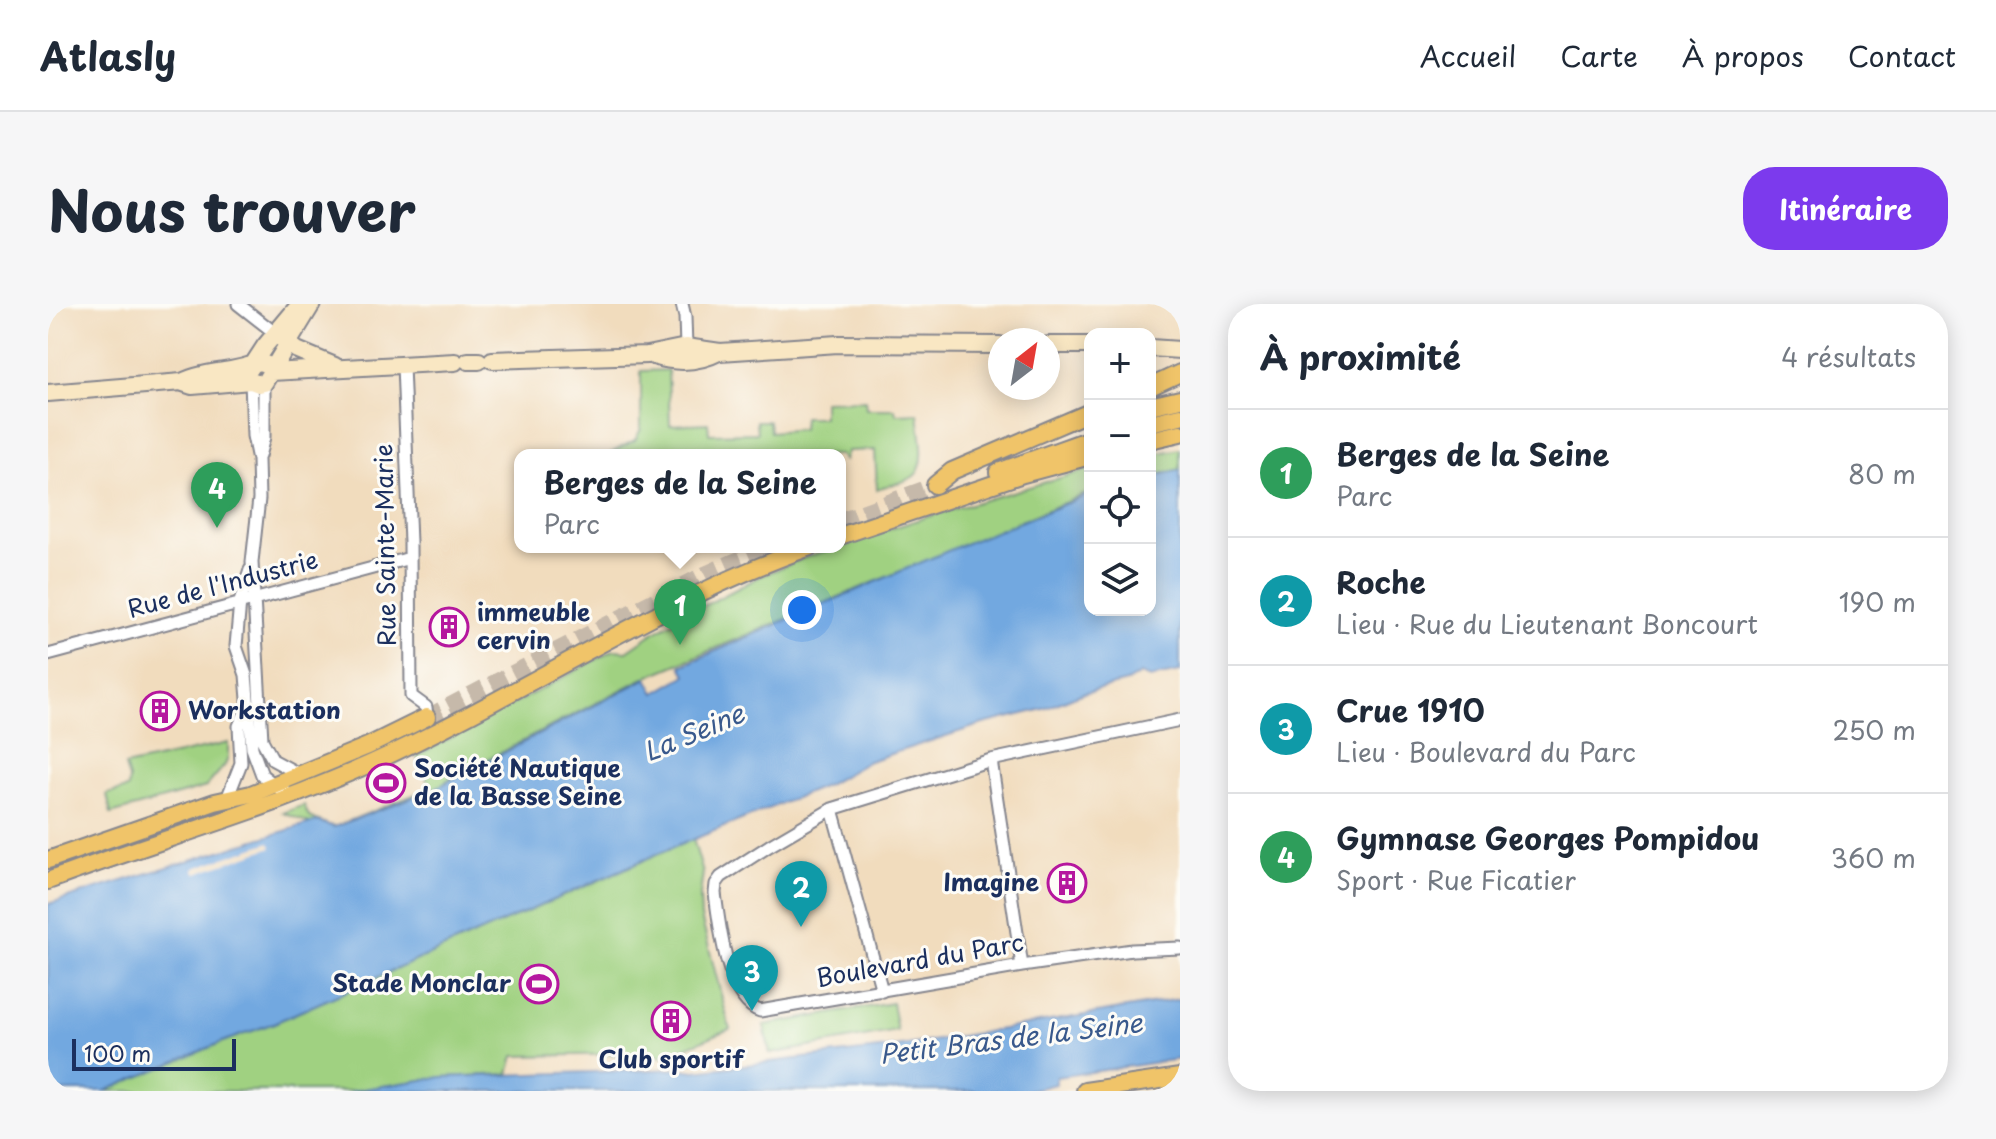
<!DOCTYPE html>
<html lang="fr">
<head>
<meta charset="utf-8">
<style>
	body { margin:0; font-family:"Playpen Sans",sans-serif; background:#f6f6f7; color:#1f2937 }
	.controls { position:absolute; right:24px; top:24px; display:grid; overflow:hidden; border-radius:16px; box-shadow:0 4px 20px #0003 }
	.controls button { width:72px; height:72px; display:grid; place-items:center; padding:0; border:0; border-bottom:2px solid #e0e1e3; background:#fff; color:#1f2937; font:40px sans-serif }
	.compass { position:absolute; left:940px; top:24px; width:72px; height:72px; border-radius:50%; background:#fff; box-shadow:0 4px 20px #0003; rotate:31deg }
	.scale { position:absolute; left:24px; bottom:20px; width:164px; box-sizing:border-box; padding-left:8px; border:4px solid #1b2f5e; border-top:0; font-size:22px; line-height:28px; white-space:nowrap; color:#1b2f5e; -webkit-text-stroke:6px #fdfcf7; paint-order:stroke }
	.you { position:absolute; left:754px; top:306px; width:28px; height:28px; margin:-20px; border:6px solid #fff; border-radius:50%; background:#1a73e8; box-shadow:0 0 0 12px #1a73e833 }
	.badge { display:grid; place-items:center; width:52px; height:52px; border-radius:50%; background:#7c3aed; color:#fff; font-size:26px; font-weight:700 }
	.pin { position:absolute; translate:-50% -66px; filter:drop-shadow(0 2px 4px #0008) }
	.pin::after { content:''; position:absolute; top:42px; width:28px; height:24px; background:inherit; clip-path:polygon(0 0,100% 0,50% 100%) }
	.popup { position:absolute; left:466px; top:145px; width:332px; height:104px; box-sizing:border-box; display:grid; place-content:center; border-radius:16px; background:#fff; filter:drop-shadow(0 2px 6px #0005); font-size:26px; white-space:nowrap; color:#747a83 }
	.popup b { font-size:30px; color:#1f2937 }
	.popup::after { content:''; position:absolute; left:50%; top:100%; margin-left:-16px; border:16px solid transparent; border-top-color:#fff }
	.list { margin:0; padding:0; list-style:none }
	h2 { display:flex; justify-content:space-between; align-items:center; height:104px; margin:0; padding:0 32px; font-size:34px }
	h2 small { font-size:26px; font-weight:400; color:#747a83 }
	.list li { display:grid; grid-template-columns:52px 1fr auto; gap:24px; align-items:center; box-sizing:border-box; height:128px; padding:0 32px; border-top:2px solid #e0e1e3 }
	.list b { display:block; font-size:30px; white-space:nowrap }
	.list p { margin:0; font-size:26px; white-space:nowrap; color:#747a83 }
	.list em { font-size:26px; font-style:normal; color:#747a83 }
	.icon { flex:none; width:44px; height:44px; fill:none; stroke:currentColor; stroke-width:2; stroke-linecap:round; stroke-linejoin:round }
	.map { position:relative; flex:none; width:1132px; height:787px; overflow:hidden; border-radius:32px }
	header { display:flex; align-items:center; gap:48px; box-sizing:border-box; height:112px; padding:0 40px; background:#fff; border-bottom:2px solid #e0e1e3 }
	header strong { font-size:38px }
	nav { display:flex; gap:44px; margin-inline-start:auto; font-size:28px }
	.intro { display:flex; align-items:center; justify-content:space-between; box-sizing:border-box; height:192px; padding:0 48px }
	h1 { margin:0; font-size:56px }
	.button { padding:20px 36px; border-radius:32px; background:#7c3aed; color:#fff; font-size:28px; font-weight:700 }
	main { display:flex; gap:48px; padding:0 48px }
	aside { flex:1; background:#fff; border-radius:32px; box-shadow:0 4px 20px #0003 }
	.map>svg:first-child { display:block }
	.green { fill:#a0d181; stroke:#5e8070; stroke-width:2 }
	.water { fill:#72a8e0; stroke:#466c9f; stroke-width:2 }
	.pier { fill:#f1dcbd }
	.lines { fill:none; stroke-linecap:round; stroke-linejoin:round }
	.primary-tunnel { stroke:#c6b9aa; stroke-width:16; stroke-dasharray:16 8; stroke-linecap:butt }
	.street-casing { stroke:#86868e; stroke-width:15 }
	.secondary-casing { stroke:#86868e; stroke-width:20 }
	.primary-casing { stroke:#86868e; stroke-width:20 }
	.street { stroke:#fff; stroke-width:11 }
	.secondary { stroke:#f9e7c3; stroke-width:16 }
	.primary { stroke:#f0c469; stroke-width:16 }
	.labels { text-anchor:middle; stroke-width:6; stroke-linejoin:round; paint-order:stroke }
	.street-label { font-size:24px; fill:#1b2f5e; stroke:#fdfcf7 }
	.poi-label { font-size:24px; font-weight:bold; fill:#1b2f5e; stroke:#fdfcf7; text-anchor:start }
	.water-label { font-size:26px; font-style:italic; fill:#39598c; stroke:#fdfcf7 }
</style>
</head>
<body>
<header>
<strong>Atlasly</strong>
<nav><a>Accueil</a><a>Carte</a><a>À propos</a><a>Contact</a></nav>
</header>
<div class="intro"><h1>Nous trouver</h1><a class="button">Itinéraire</a></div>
<main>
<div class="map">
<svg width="1132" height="787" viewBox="0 0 1132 787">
	<rect width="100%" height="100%" fill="#fdfcf7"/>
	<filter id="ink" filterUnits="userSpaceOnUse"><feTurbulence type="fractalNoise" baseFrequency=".0125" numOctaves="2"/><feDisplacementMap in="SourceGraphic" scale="16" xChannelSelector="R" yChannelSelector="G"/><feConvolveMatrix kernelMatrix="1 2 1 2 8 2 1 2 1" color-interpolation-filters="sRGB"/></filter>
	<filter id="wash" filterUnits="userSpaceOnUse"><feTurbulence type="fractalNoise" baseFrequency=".006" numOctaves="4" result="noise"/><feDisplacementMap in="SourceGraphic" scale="32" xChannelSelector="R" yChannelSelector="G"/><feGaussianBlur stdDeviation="1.8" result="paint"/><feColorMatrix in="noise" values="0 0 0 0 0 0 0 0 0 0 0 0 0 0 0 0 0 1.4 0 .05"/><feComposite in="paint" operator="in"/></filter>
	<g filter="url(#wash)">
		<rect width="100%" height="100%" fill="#f1dcbd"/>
		<path class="green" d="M620 66 622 121 660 119 661 130 709 129 708 117H721L722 128 754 125 755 113H775V97L817 96 818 105H847L848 110 870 109C871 125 881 161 866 172 857 179 840 181 829 185L827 146 799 147 796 157 792 151H559L587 136 593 125V67Z
			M1132 145V165L1102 173V151Z
			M1042 165V188L594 375 398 477 399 484 285 528 235 509 256 501 261 513 286 523 383 484 368 452 566 346 579 347 608 327 713 272 756 254 875 214Z
			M180 439V454L177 461 158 483 63 510 59 490 80 485 81 475 77 462Z
			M645 535 655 569 652 591 653 613 682 725 617 752 587 750 466 752 461 770 393 773 302 787H57L177 737 226 719Z
			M844 699 849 727 722 750 716 721Z"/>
		<path class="water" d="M1132 166V368L1102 374 1092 370 1079 378 1035 389 996 405 935 420 821 457 779 481 607 551 226 719 177 737 57 787H0V600L269 517 286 523 384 486 599 374 607 389 638 371 633 362 911 242 1042 190V306H1102V173Z
			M1132 695V755L1008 773V780L977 787H303L393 773 634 765 647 767 848 743Z"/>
		<path class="pier" d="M222 538 224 543 149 569 146 567 147 564Z"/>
	</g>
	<g filter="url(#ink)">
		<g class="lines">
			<path class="primary-tunnel" d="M792 216 887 181
				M379 413 657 270 719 243"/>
			<defs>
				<path id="street" d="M190 0 227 29
					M634 0 637 13 638 43
					M355 61 362 239 363 392 378 403 379 413
					M203 77 205 132 210 156 211 195 204 258 214 436 225 456 249 469
					M211 152 216 133V79
					M202 266 192 298 188 342 198 371 204 444 214 471 233 486 245 491
					M0 351 362 254
					M1132 416 943 456 784 505 721 542 673 573 668 580 667 589C671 619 679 696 712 707L974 662 1084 646 1132 644
					M943 456 974 662
					M179 495 193 459 191 422 199 404
					M784 505 834 687"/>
				<path id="secondary" d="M230 32 249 46 287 62
					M1000 41H1042
					M1102 44 1132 46
					M605 52C627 59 650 59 671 48
					M444 56 599 51 638 43 672 48 790 40 952 41
					M420 57H431
					M202 65 217 42 252 0
					M223 68 407 58
					M135 79 144 82 203 77 211 80 216 79 264 0
					M0 89 134 78C158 66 187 69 211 58L220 61 223 68"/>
				<path id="primary" d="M1102 83 1132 69
					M1102 102 1132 95
					M1102 119 1132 112
					M1102 136 1132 129
					M950 168 1042 135
					M887 181 904 167 1042 108
					M792 232 975 170 1042 152
					M0 556 167 498 203 490 320 442 379 413
					M0 577C108 536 221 506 326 458 473 391 609 297 762 243
					M1037 787 1132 773"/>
			</defs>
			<use href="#street" class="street-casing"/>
			<use href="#secondary" class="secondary-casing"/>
			<use href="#primary" class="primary-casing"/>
			<use href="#street" class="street"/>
			<use href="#secondary" class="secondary"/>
			<use href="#primary" class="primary"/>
		</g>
	</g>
	<defs>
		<symbol id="building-ring" viewBox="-11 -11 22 22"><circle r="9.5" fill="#fdfcf7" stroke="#b5179e" stroke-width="1.5"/><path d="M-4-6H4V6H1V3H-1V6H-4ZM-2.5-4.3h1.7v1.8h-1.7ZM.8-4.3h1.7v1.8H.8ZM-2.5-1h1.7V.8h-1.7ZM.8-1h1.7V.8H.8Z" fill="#b5179e"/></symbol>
		<symbol id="stadium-ring" viewBox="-11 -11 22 22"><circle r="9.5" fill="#fdfcf7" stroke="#b5179e" stroke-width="1.5"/><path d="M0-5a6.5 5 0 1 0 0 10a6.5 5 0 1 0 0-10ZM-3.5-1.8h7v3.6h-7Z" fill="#b5179e"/></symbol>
	</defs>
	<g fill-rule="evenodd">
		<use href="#building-ring" x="379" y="301" width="44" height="44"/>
		<use href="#building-ring" x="90" y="385" width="44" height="44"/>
		<use href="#stadium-ring" x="316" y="457" width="44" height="44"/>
		<use href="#building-ring" x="997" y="557" width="44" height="44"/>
		<use href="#stadium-ring" x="469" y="658" width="44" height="44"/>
		<use href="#building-ring" x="601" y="695" width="44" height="44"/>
	</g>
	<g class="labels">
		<g class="street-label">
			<text transform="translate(338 241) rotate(-91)" y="8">Rue Sainte-Marie</text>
			<text transform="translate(175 281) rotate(-15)" y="8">Rue de l'Industrie</text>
			<text transform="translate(872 657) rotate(-10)" y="8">Boulevard du Parc</text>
		</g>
		<g class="poi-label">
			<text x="429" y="317">immeuble<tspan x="429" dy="28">cervin</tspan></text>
			<text x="140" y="415">Workstation</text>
			<text x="366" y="473">Société Nautique<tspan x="366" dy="28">de la Basse Seine</tspan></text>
			<text x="991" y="587" text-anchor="end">Imagine</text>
			<text x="463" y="688" text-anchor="end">Stade Monclar</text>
			<text x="623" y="764" text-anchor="middle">Club sportif</text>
		</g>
		<g class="water-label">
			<text transform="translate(646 429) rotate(-23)" y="9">La Seine</text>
			<text transform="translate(963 735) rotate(-7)" y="9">Petit Bras de la Seine</text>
		</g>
	</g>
</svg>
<div class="controls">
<button>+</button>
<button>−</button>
<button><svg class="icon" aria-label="locate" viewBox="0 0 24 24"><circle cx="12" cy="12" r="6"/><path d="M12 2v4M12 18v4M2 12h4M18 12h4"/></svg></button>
<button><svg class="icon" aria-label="layers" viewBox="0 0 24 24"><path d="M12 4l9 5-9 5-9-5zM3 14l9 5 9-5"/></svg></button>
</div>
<svg class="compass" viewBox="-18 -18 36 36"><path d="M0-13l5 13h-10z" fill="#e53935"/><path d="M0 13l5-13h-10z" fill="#747a83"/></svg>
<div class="scale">100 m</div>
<div class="you"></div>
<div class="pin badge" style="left:632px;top:341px;background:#2e9e5b">1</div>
<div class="popup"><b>Berges de la Seine</b>Parc</div>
<div class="pin badge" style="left:753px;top:623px;background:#0f9aa8">2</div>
<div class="pin badge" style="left:704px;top:707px;background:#0f9aa8">3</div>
<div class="pin badge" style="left:169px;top:224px;background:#2e9e5b">4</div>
</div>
<aside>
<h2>À proximité<small>4 résultats</small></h2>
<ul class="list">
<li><span class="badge" style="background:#2e9e5b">1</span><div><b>Berges de la Seine</b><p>Parc</p></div><em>80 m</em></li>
<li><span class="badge" style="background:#0f9aa8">2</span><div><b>Roche</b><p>Lieu · Rue du Lieutenant Boncourt</p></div><em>190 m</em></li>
<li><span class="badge" style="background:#0f9aa8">3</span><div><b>Crue 1910</b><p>Lieu · Boulevard du Parc</p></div><em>250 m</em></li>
<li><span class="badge" style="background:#2e9e5b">4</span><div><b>Gymnase Georges Pompidou</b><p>Sport · Rue Ficatier</p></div><em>360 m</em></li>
</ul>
</aside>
</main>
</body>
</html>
